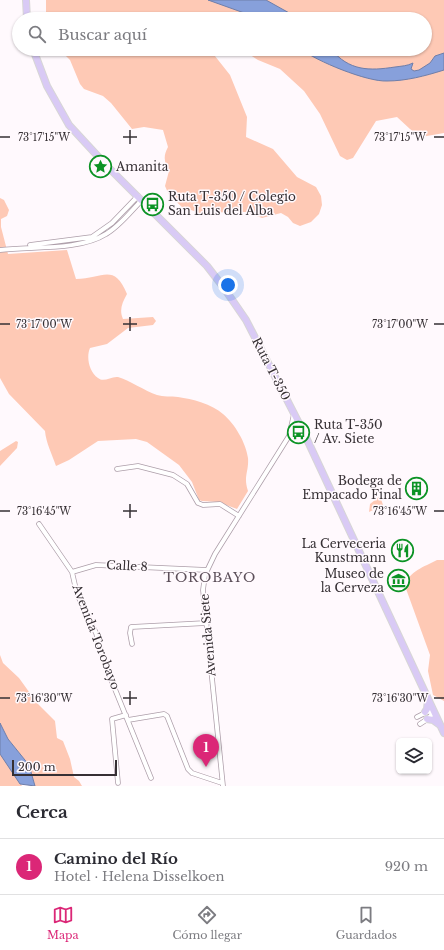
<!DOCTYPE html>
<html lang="es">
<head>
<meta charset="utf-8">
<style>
	body { margin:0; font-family:"Libre Baskerville",serif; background:#f7f7f7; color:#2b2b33 }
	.controls { position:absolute; right:12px; bottom:12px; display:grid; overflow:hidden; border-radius:6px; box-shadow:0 1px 3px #0004 }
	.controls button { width:36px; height:36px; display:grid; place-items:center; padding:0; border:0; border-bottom:1px solid #e1e1e2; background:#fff; color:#2b2b33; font:20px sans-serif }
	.scale { position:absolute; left:12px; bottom:10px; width:105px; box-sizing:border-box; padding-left:4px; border:2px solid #363034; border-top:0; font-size:11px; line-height:14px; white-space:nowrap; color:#363034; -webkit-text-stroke:3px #fff9fd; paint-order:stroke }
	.you { position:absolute; left:228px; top:285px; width:14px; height:14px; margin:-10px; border:3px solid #fff; border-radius:50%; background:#1a73e8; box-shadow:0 0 0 6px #1a73e833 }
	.badge { display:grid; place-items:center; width:26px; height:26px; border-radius:50%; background:#db2777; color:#fff; font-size:13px; font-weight:700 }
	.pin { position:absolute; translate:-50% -33px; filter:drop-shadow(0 1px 2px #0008) }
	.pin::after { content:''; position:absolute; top:21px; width:14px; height:12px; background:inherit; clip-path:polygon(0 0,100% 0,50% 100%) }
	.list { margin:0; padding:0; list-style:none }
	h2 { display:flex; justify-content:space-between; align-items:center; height:52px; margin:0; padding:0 16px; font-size:17px }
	h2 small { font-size:13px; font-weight:400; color:#7c7c81 }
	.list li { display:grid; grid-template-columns:26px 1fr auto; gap:12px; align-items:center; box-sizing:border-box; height:56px; padding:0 16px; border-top:1px solid #e1e1e2 }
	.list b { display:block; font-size:15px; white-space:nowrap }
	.list p { margin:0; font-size:13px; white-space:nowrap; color:#7c7c81 }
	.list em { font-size:13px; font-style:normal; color:#7c7c81 }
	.icon { flex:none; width:22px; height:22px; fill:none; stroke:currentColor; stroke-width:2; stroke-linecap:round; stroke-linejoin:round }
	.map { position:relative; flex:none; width:444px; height:786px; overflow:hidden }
	.search { position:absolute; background:#fff; box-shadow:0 1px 3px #0004; left:12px; right:12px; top:12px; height:44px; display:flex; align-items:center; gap:10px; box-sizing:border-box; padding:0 14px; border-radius:22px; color:#7c7c81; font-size:15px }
	.sheet { height:108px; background:#fff }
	nav { display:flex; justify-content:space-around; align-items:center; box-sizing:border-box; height:56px; border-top:1px solid #e1e1e2; background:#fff; font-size:11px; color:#7c7c81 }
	nav a { display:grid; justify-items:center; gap:2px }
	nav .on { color:#db2777 }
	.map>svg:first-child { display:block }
	.green { fill:#fec9b5 }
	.water { fill:#87a0db; stroke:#6f7ea9 }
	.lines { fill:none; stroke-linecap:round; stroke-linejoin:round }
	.minor-casing { stroke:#ad9ea9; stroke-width:5.5 }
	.primary-casing { stroke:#d7d6d6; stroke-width:8 }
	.minor { stroke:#fff; stroke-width:4 }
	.primary { stroke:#d9caf5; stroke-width:6 }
	.ticks { fill:none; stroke:#363034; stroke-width:1.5 }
	.labels { text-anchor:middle; stroke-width:3; stroke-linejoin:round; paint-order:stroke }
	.poi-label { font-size:12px; fill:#363034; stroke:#fff9fd; text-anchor:start }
	.street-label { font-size:12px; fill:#363034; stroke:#fff9fd }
	.neighbourhood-label { font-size:13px; letter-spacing:1px; fill:#5c4f59; stroke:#fff9fd }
	.ticks-label { font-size:10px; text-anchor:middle; fill:#363034; stroke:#fff9fd; stroke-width:3; stroke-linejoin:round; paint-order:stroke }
</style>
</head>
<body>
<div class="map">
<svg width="444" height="786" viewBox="0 0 444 786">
	<rect width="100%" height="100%" fill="#fff9fd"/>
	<path class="green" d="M46 0H444V133L421 137 410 129 397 117 376 121 353 158 347 160 340 156 320 114 304 91 280 69 258 60 241 49H425V19H46Z
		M59 49H215L211 51 230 75 247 117 246 137 273 149 297 177 316 187 321 196 322 205 319 214 311 222 300 226 293 223 288 217 281 213 262 218 246 212H224L206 215 182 207 169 195 165 186 169 171C164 162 163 156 168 147L163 130 144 127 132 129 111 103 103 96 84 89 80 84 70 60Z
		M0 198 4 200 9 210 7 216 1 219V227L8 254 67 250 76 279C102 279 114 262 127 294 122 303 119 310 123 319L153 317 156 321 153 325 128 328 107 344 90 348C86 357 89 372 98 378 104 383 111 376 118 377 129 380 145 391 157 395 163 397 171 396 178 397 192 399 212 404 223 414 235 424 246 443 248 458 249 472 243 476 248 491L237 509 218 502 202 501 199 500 192 482 179 465 147 442 136 439 98 441 69 460 56 466C52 454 46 443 45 431L9 394 0 378Z
		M16 441 18 442 17 448 0 466V451Z
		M380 496 383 505 369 512 370 504Z
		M437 560H444V701L433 695 428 671 430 655 405 586C409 571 424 567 437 560Z
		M0 655 3 663 19 678 37 703 55 721 57 738 63 741 70 759 74 777 79 781 82 786H35L29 765 8 739 0 723Z
		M0 754 22 786H0Z"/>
	<path class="water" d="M208 0H266L300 19H261Z
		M301 49H331C349 71 369 71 395 67 402 66 407 66 413 63L411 69 414 71 419 70 430 63 435 56 444 53V70C425 76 406 81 387 81 367 82 316 61 301 49Z
		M0 723 8 739 29 765 35 786 20 784 0 754Z"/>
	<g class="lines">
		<defs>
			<path id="minor" d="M30 245 92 237 112 223 138 196
				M0 250C32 246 79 251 106 234 120 226 131 211 142 200
				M289 436 304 433
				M117 469 138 466 173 475 187 484 198 503 203 505 220 504 239 516
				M39 524 72 572 77 594 96 633 106 667 151 778
				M72 572 96 565 207 570
				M132 644 130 633 131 627 206 623
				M417 717 427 712 434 711
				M128 720 164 714 167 716 188 769 192 773 222 783
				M420 724 429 718 434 711
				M118 783 112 719 126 715
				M223 786 203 590 205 575 215 554 289 436 294 414"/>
			<path id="primary" d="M26 0 27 19
				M33 49 47 86 69 125 105 164 207 266 224 288 246 320 304 433 444 733
				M425 712 427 709 428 700
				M427 719 433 720 440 725"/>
		</defs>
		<use href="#minor" class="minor-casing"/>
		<use href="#primary" class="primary-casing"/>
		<use href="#minor" class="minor"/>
		<use href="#primary" class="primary"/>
	</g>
	<path class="ticks" d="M130 130V144M0 137H10M123 137H137M434 137H444M130 317V331M0 324H10M123 324H137M434 324H444M130 504V518M0 511H10M123 511H137M434 511H444M130 691V705M0 698H10M123 698H137M434 698H444"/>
	<defs>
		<symbol id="sight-ring" viewBox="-11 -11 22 22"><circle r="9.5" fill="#fff9fd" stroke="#0c9325" stroke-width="1.5"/><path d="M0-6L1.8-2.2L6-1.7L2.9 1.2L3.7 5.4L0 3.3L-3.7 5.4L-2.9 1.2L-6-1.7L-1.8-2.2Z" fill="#0c9325"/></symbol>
		<symbol id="bus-ring" viewBox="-11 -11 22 22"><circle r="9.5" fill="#fff9fd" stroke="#0c9325" stroke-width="1.5"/><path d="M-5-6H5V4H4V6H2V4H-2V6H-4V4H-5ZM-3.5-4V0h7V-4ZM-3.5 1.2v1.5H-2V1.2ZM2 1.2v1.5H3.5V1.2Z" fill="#0c9325"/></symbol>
		<symbol id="building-ring" viewBox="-11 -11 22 22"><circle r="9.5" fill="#fff9fd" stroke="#0c9325" stroke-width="1.5"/><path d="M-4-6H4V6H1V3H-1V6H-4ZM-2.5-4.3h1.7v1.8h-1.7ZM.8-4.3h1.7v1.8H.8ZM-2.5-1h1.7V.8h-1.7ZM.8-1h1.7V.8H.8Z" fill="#0c9325"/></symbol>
		<symbol id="restaurant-ring" viewBox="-11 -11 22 22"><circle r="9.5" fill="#fff9fd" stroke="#0c9325" stroke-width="1.5"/><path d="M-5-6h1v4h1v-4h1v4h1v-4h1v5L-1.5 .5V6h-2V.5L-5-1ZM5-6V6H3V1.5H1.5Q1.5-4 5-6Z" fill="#0c9325"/></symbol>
		<symbol id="museum-ring" viewBox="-11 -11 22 22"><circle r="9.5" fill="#fff9fd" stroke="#0c9325" stroke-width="1.5"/><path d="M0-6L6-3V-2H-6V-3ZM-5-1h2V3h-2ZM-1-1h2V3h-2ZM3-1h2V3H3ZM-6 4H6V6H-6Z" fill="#0c9325"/></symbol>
	</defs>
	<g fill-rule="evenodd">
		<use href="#sight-ring" x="88" y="154" width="25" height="25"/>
		<use href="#bus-ring" x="140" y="192" width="25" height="25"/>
		<use href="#bus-ring" x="286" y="420" width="25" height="25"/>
		<use href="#building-ring" x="404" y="476" width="25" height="25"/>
		<use href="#restaurant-ring" x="390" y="538" width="25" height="25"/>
		<use href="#museum-ring" x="386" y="568" width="25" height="25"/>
	</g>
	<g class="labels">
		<g class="poi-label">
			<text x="116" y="171">Amanita</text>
			<text x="168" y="201">Ruta T-350 / Colegio<tspan x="168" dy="14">San Luis del Alba</tspan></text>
			<text x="314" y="429">Ruta T-350<tspan x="314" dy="14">/ Av. Siete</tspan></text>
			<text x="402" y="485" text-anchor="end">Bodega de<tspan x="402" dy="14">Empacado Final</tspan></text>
			<text x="386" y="548" text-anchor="end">La Cerveceria<tspan x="386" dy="14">Kunstmann</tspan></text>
			<text x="384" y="578" text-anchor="end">Museo de<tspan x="384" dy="14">la Cerveza</tspan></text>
		</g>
		<g class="street-label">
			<text transform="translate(271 369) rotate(63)" y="4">Ruta T-350</text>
			<text transform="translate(127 566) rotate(3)" y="4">Calle 8</text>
			<text transform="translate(208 635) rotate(-95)" y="4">Avenida Siete</text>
			<text transform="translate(96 637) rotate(69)" y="4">Avenida Torobayo</text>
		</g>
		<g class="neighbourhood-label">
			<text x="210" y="582">TOROBAYO</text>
		</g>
	</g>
	<g class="ticks-label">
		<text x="44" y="141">73°17'15"W</text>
		<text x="400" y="141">73°17'15"W</text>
		<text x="400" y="328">73°17'00"W</text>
		<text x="44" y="328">73°17'00"W</text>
		<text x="400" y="515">73°16'45"W</text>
		<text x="44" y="515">73°16'45"W</text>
		<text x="44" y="702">73°16'30"W</text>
		<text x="400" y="702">73°16'30"W</text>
	</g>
</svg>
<div class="controls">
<button><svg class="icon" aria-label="layers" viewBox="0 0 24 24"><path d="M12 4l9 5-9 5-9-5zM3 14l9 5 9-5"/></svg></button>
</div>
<div class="scale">200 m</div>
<div class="you"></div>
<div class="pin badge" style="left:206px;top:767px">1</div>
<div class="search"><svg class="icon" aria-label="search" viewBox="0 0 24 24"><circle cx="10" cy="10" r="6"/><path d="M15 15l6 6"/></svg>Buscar aquí</div>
</div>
<section class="sheet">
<h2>Cerca<small></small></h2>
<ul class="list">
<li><span class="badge">1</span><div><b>Camino del Río</b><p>Hotel · Helena Disselkoen</p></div><em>920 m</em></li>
</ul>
</section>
<nav>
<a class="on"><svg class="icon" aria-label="map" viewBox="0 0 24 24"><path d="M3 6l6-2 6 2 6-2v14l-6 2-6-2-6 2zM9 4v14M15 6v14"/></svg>Mapa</a>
<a><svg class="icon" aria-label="directions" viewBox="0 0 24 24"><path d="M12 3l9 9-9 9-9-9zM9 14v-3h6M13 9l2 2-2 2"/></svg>Cómo llegar</a>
<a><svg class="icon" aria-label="saved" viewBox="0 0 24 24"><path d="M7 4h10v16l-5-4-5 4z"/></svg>Guardados</a>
</nav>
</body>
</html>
